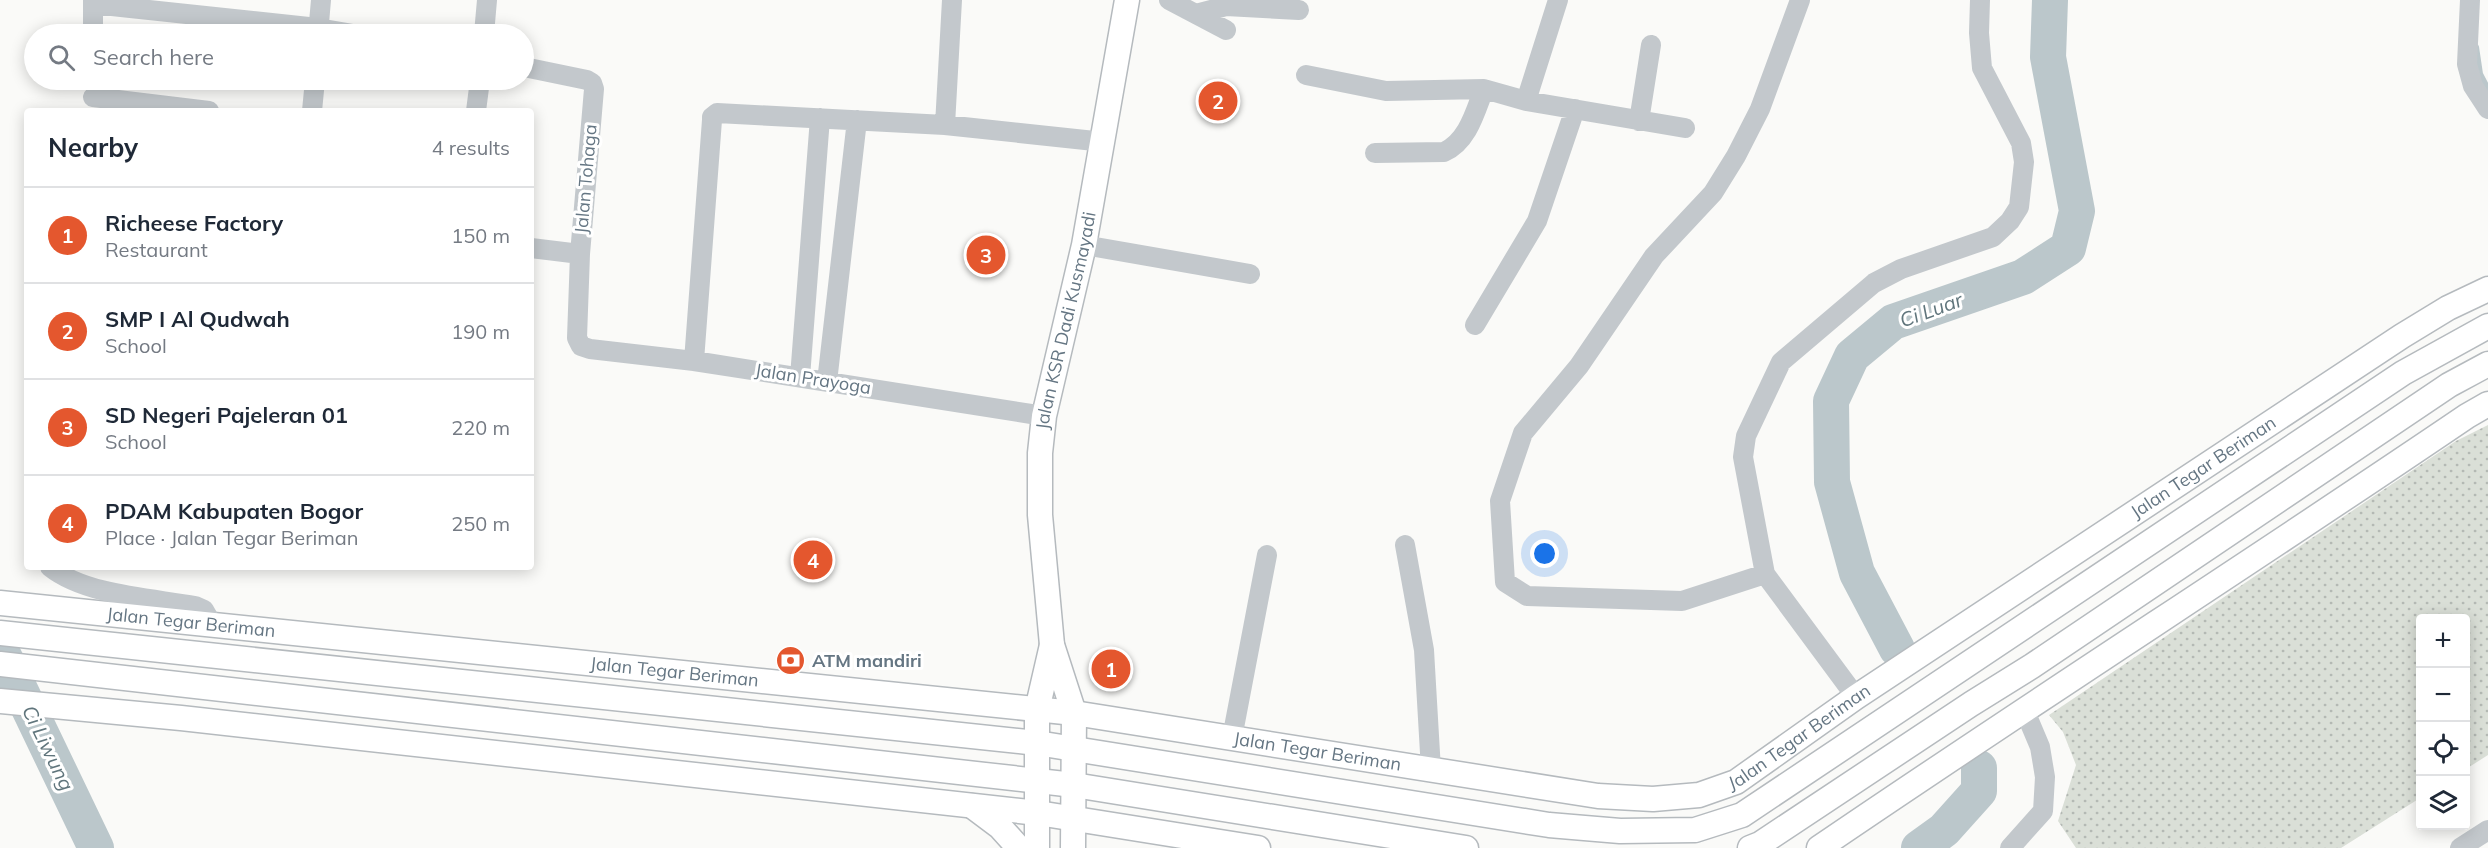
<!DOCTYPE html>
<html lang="en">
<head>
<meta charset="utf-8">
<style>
	body { margin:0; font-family:Mulish,sans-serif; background:#f2f2f3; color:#1f2937 }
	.controls { position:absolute; right:18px; bottom:18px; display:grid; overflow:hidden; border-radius:6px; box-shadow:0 3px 15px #0003 }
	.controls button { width:54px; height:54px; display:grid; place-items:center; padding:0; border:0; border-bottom:2px solid #e0e1e3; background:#fff; color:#1f2937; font:30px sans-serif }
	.you { position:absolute; left:1545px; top:554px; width:21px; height:21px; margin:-15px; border:4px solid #fff; border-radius:50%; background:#1a73e8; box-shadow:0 0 0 9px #1a73e833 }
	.badge { display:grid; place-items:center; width:39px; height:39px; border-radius:50%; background:#e4572e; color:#fff; font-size:20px; font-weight:700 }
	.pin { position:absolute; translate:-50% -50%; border:3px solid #fff; box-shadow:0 2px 6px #0006 }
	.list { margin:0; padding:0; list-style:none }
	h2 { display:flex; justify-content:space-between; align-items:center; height:78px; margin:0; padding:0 24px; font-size:26px }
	h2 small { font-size:20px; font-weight:400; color:#747a83 }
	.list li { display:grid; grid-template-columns:39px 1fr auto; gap:18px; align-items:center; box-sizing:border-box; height:96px; padding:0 24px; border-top:2px solid #e0e1e3 }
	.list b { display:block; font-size:22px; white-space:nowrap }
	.list p { margin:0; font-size:20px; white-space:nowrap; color:#747a83 }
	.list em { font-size:20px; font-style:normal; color:#747a83 }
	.icon { flex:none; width:33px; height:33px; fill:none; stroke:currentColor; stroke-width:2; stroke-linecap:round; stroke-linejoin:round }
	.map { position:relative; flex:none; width:2488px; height:848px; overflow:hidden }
	.search { position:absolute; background:#fff; box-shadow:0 3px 15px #0003; left:24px; top:24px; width:510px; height:66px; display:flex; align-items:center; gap:15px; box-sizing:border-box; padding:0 21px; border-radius:33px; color:#747a83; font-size:22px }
	.panel { position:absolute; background:#fff; box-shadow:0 3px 15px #0003; left:24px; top:108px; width:510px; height:462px; border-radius:6px }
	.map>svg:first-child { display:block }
	.park { fill:url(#park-dots) }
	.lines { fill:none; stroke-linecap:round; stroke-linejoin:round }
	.stream { stroke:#bbc7cb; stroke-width:6 }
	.river { stroke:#bbc7cb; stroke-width:36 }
	.major-casing { stroke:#b5babe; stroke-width:27 }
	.minor { stroke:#c3c8cc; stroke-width:20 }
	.major { stroke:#fff; stroke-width:24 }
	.labels { text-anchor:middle; stroke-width:6; stroke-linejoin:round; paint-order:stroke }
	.street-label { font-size:18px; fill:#657683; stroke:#fff }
	.poi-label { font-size:18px; font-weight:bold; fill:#657683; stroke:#fff; text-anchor:start }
	.water-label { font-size:20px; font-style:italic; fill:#60757c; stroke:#fff }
</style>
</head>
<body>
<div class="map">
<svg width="2488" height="848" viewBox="0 0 2488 848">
	<defs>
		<pattern id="park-dots" width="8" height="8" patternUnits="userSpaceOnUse" patternTransform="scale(1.5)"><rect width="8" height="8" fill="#dadfd7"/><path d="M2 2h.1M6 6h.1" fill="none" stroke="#b4b9b4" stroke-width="1.8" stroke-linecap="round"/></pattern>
	</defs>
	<rect width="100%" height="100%" fill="#fafaf8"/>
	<path class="park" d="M2488 425V755L2466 769V618H2420V798L2341 848H2076L2058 821 2076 765 2063 732 2049 715 2456 441Z"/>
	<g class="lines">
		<path class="stream" d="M2476 47 2480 74 2488 89"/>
		<path class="river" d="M0 648 96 848
			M1897 649 1857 573 1832 482 1831 401 1852 356 1893 322 2023 277 2068 248 2077 211 2048 57 2050 0
			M1919 848 1944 830 1979 791V768"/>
		<defs>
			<g id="major">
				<path id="s1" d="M0 603 1074 713 1598 796 1653 799 1699 795 1736 782 1856 697 2402 336 2448 308 2488 289"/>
				<path d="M0 633 1037 743 1549 825 1620 831 1695 830 1742 815 2403 373 2488 326"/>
				<path d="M0 664 1074 785 1466 848"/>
				<path d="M0 701 181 718 1038 813 1258 848"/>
				<path d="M972 806 1000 827 1019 848"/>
				<path d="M1037 848V710L1052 645"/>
				<path id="s2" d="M1073 848 1074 713 1052 645 1040 515V453L1044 416 1084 245 1127 0"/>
				<path d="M1750 848 1760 844 1971 704 2032 666 2449 385 2488 364"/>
				<path d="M1819 848C2033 702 2252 562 2467 416L2488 404"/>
			</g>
		</defs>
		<use href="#major" class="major-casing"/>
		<path class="minor" d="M1169 0 1226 30
			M1800 0 1760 109 1736 156 1713 193 1654 256 1579 366 1523 433 1500 501 1505 582 1527 596 1682 601 1765 574 1856 697
			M2470 0 2467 64 2473 86 2488 109
			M93 4 318 28 353 34
			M1196 14 1226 6 1299 10
			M93 34V0
			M318 34 321 0
			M484 34 487 0
			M524 67 587 80 592 83 594 89 580 254 577 338 581 346 590 349 694 361 1044 416
			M1306 75 1386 91 1484 89 1526 101 1685 128
			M93 97 209 111
			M1526 101 1558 0
			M312 111 315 80
			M476 111 480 80
			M1639 121 1651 45
			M945 125 952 0
			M1375 153 1444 152C1468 141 1475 112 1484 89
			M1084 245 1250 274
			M531 248 580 254
			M1475 325 1537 221 1575 109
			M694 361 712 120V117L717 113 945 125 1104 142
			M800 377 820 118
			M827 382 857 120
			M1405 545 1424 650 1431 770
			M50 567C85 595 150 598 195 606L204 610 212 624
			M1765 574 1743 457 1746 436 1781 362 1874 283 1901 269 1993 237 2010 221 2019 207 2024 162 2021 143 1982 68 1979 33 1980 0
			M1232 738 1267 555
			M2010 848 2043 811 2045 777 2040 747 2024 709
			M2460 848 2488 830"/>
		<use href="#major" class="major"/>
	</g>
	<defs>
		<symbol id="bank-disc" viewBox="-11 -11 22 22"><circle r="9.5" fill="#e4572e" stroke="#fff"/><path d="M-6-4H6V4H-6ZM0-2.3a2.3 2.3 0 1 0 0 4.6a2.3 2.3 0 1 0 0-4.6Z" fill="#fff"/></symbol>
	</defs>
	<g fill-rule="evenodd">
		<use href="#bank-disc" x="774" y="644" width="33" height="33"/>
	</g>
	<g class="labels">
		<g class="street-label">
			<text transform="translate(586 179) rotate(-85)" y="6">Jalan Tohaga</text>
			<text dy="6" stroke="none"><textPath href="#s2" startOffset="534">Jalan KSR Dadi Kusmayadi</textPath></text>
			<text transform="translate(813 379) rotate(9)" y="6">Jalan Prayoga</text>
			<text dy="6" stroke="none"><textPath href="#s1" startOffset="2314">Jalan Tegar Beriman</textPath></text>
			<text dy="6" stroke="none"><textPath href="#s1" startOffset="192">Jalan Tegar Beriman</textPath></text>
			<text dy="6" stroke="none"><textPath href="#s1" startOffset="678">Jalan Tegar Beriman</textPath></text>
			<text dy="6" stroke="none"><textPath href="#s1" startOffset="1828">Jalan Tegar Beriman</textPath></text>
			<text dy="6" stroke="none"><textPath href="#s1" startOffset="1326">Jalan Tegar Beriman</textPath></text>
		</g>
		<g class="poi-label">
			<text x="812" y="667">ATM mandiri</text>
		</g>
		<g class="water-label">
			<text transform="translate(1931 310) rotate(-20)" y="7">Ci Luar</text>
			<text transform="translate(48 748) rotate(64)" y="7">Ci Liwung</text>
		</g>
	</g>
</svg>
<div class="controls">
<button>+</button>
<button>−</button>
<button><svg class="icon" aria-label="locate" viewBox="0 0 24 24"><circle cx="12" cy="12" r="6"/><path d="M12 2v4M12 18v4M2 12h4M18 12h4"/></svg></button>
<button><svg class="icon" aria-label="layers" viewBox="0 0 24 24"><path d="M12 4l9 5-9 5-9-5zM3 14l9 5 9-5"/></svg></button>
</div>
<div class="you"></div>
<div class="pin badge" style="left:1111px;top:669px">1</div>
<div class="pin badge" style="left:1218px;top:101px">2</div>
<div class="pin badge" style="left:986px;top:255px">3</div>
<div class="pin badge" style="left:813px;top:560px">4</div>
<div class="search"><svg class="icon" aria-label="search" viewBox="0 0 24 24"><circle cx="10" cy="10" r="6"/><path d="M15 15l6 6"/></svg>Search here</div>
<section class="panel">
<h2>Nearby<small>4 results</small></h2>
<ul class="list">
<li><span class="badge">1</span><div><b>Richeese Factory</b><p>Restaurant</p></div><em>150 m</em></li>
<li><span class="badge">2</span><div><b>SMP I Al Qudwah</b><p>School</p></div><em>190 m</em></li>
<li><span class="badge">3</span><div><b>SD Negeri Pajeleran 01</b><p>School</p></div><em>220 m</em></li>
<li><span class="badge">4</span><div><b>PDAM Kabupaten Bogor</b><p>Place · Jalan Tegar Beriman</p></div><em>250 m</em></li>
</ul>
</section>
</div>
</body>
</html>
